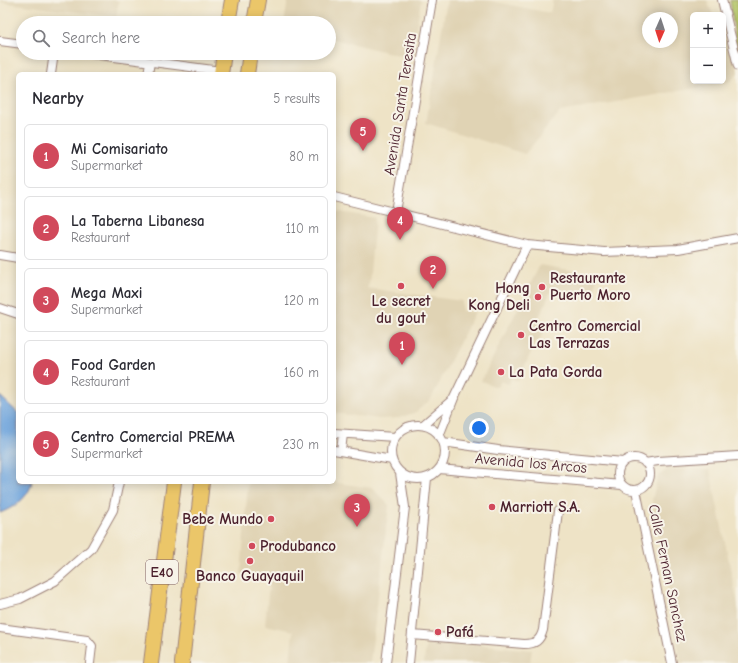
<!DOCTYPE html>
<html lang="en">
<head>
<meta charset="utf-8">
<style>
	body { margin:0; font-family:"Comic Neue",sans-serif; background:#f7f7f7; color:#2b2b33 }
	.controls { position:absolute; right:12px; top:12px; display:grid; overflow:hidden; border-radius:6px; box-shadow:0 2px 10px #0003 }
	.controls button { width:36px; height:36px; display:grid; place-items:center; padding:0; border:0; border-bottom:1px solid #e1e1e2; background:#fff; color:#2b2b33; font:20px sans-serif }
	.compass { position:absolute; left:642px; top:12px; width:36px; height:36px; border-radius:50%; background:#fff; box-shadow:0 2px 10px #0003; rotate:183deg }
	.you { position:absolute; left:479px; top:428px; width:14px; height:14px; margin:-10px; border:3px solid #fff; border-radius:50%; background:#1a73e8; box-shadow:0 0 0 6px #1a73e833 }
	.badge { display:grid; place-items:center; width:26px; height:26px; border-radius:50%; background:#d1495b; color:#fff; font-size:13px; font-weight:700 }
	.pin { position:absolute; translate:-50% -33px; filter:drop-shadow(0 1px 2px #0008) }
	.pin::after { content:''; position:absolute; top:21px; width:14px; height:12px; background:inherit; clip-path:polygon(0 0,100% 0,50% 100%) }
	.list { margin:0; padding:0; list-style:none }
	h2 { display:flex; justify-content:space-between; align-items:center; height:52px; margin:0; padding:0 16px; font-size:17px }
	h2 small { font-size:13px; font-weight:400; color:#7c7c81 }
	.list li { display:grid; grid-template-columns:26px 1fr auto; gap:12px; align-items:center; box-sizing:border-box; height:64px; margin:0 8px 8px; padding:0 8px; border:1px solid #e1e1e2; border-radius:6px }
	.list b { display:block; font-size:15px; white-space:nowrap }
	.list p { margin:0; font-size:13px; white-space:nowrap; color:#7c7c81 }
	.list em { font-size:13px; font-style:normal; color:#7c7c81 }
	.icon { flex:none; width:22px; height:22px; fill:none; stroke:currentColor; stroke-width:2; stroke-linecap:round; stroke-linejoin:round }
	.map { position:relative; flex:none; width:738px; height:663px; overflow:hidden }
	.search { position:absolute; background:#fff; box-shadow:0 2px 10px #0003; left:16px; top:16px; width:320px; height:44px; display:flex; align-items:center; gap:10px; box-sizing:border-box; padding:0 14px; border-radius:22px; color:#7c7c81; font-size:15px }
	.panel { position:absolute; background:#fff; box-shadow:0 2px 10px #0003; left:16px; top:72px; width:320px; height:412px; border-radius:6px }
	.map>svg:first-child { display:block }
	.built { fill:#e0d3b4; fill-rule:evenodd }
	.green { fill:#b4c568; stroke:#7f724a }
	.water { fill:#6fa5dd; stroke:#5c6284 }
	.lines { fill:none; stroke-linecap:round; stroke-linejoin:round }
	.street-casing { stroke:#9c8178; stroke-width:10 }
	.highway-casing { stroke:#9c8178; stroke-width:16 }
	.street { stroke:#fff; stroke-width:8 }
	.highway { stroke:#ebc669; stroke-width:14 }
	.poi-dot { fill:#d1495b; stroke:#f7f3e8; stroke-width:1.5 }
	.labels { text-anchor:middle; stroke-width:4; stroke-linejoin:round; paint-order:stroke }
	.shield { fill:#f7f3e8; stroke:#7e5f64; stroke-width:1 }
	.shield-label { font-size:14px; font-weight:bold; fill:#4a1f2b }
	.street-label { font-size:15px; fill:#4a1f2b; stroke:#f7f3e8 }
	.poi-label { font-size:15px; font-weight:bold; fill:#4a1f2b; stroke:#f7f3e8; text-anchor:start }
</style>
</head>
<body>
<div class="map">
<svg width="738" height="663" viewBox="0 0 738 663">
	<rect width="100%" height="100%" fill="#f7f3e8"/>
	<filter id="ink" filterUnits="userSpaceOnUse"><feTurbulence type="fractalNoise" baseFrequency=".025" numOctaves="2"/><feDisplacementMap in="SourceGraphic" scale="8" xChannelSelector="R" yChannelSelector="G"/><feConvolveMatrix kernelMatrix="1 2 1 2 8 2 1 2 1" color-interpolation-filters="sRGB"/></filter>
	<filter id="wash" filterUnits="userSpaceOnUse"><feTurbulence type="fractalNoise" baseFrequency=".012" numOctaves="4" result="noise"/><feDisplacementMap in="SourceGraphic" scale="16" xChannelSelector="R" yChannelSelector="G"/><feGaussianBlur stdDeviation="0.9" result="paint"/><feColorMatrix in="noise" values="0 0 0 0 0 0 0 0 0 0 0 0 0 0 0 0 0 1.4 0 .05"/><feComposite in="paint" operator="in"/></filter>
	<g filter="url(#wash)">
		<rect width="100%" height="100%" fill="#eee3c6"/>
		<path class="built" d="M0 0H119L116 17 0 2Z
			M288 0H421L411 58 329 38V23H284Z
			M447 0H486L550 13 553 0H707L713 15H693V81H723V36L738 69V73L729 82 560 112 525 154 426 123ZM648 18H672V42H648Z
			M334 211 375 218 369 284 367 288 462 301V311L475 312 431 399 416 412 399 418 380 419 334 413Z
			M540 265 597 275 594 295 552 289 537 322 546 327 538 342 536 341 518 381 511 378 509 384 501 381 497 387 481 381Z
			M668 469 710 470 738 605V663H681L652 500 658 476Z
			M248 482H331L372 488 389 505 370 663H290L293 631 265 625 270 575 241 574Z
			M427 639 532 650 530 663H424Z"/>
		<path class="green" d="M730 0H738V60Z"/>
		<path class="water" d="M0 396 18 413V482H32C29 498 13 508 0 513Z"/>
	</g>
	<g filter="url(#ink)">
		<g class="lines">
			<defs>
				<path id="street" d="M722 0 738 66
					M0 41 23 44
					M84 53 221 71
					M51 74 54 53
					M148 74 150 62
					M334 197 527 245 604 252 678 249 738 238
					M396 212 432 0
					M0 255 18 258
					M0 308 18 314
					M391 452a27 27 0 1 1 54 0a27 27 0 1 1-54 0Z
					M423 425 452 400
					M334 433 395 437
					M439 436 454 398 527 245
					M443 442 498 450 623 462
					M334 450 392 460
					M341 451 343 434
					M618 474a16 16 0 1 1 32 0a16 16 0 1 1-32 0Z
					M645 463 658 461 738 456
					M439 469 622 485
					M636 490 672 663
					M0 604 20 599 55 581 91 549 113 510 119 482
					M0 628 87 640 92 646 90 663
					M412 635 524 644C535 644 540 641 543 630L558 511
					M386 663 405 507 400 473
					M409 663 427 478"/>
				<path id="highway" d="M228 23 232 0
					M254 23 258 0
					M221 74 224 53
					M247 74 250 53
					M151 663 174 482
					M182 663 202 482"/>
			</defs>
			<use href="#street" class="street-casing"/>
			<use href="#highway" class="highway-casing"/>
			<use href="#street" class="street"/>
			<use href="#highway" class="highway"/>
		</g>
	</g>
	<g class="poi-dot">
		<circle cx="401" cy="286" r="4"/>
		<circle cx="542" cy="287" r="4"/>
		<circle cx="538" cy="297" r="4"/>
		<circle cx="521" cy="335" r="4"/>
		<circle cx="501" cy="372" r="4"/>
		<circle cx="492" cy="507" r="4"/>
		<circle cx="271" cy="519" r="4"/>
		<circle cx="252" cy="546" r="4"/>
		<circle cx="250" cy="561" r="4"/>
		<circle cx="438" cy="632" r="4"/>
	</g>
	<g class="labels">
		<rect class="shield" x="146" y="560" width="32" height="24" rx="3"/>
		<g class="shield-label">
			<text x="162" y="577">E40</text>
		</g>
		<g class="street-label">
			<text transform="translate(400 104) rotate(-81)" y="5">Avenida Santa Teresita</text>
			<text transform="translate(531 463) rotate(5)" y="5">Avenida los Arcos</text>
			<text transform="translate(668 573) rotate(78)" y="5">Calle Fernan Sanchez</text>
		</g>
		<g class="poi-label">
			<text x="550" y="283">Restaurante<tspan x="550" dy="17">Puerto Moro</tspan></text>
			<text x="530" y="293" text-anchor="end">Hong<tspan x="530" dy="17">Kong Deli</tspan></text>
			<text x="401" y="306" text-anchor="middle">Le secret<tspan x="401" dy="17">du gout</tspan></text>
			<text x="529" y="331">Centro Comercial<tspan x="529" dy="17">Las Terrazas</tspan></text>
			<text x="509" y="377">La Pata Gorda</text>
			<text x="500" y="512">Marriott S.A.</text>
			<text x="263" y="524" text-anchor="end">Bebe Mundo</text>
			<text x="260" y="551">Produbanco</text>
			<text x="250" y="581" text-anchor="middle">Banco Guayaquil</text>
			<text x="446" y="637">Pafá</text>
		</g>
	</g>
</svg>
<div class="controls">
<button>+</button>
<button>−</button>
</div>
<svg class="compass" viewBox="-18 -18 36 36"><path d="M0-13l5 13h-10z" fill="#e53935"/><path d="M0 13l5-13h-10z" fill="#7c7c81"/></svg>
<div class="you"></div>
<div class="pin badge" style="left:402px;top:365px">1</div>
<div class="pin badge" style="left:433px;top:289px">2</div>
<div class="pin badge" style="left:357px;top:527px">3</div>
<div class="pin badge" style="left:400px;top:240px">4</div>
<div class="pin badge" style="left:363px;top:151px">5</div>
<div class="search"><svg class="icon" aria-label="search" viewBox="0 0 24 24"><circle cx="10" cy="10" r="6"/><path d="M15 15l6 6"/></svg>Search here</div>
<section class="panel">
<h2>Nearby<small>5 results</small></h2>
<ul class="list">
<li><span class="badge">1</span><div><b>Mi Comisariato</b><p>Supermarket</p></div><em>80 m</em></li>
<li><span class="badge">2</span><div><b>La Taberna Libanesa</b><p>Restaurant</p></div><em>110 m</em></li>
<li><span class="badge">3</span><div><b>Mega Maxi</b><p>Supermarket</p></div><em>120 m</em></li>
<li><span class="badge">4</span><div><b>Food Garden</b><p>Restaurant</p></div><em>160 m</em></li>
<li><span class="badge">5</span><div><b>Centro Comercial PREMA</b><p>Supermarket</p></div><em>230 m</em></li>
</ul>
</section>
</div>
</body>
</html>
